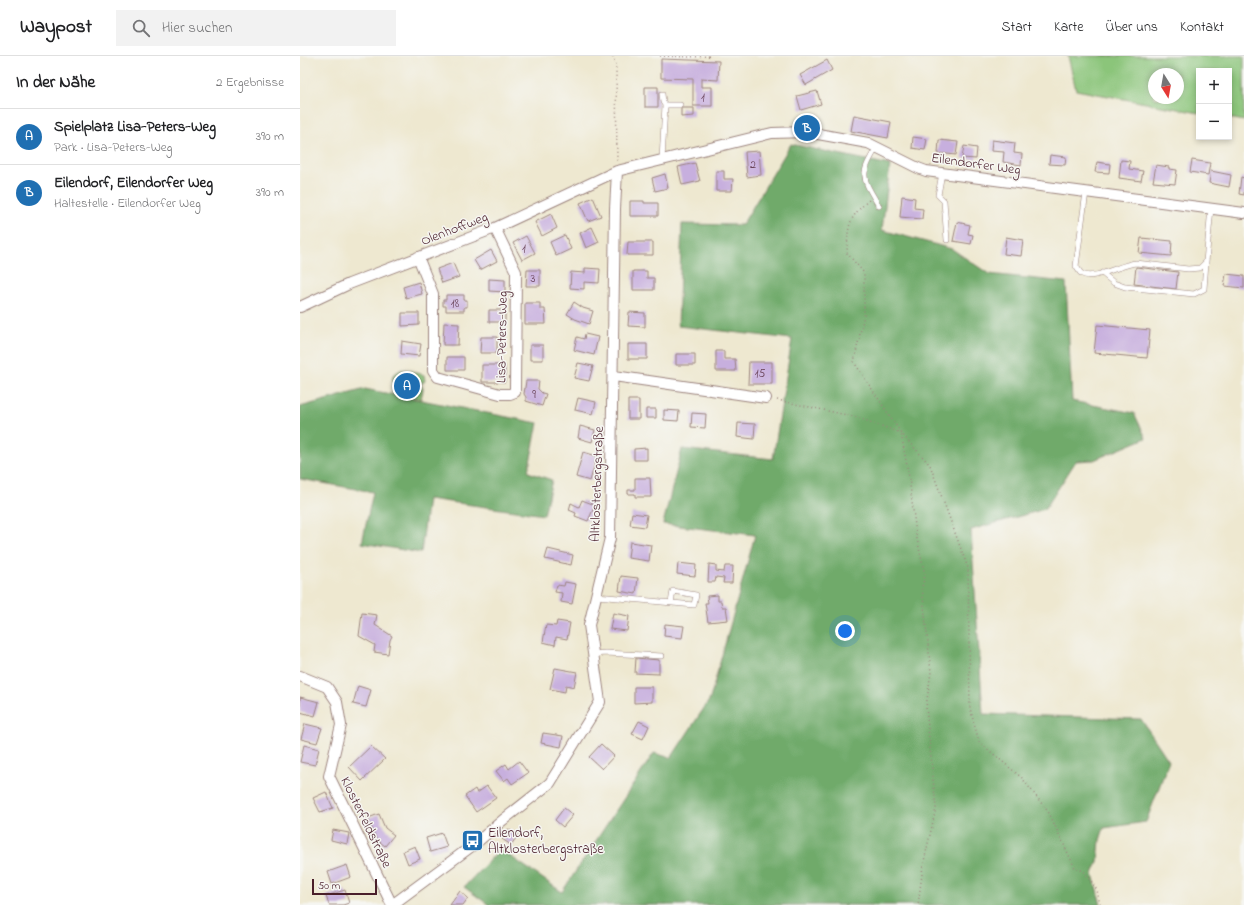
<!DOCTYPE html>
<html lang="de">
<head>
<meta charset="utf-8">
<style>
	body { margin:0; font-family:"Indie Flower",sans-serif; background:#f2f2f2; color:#202124 }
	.controls { position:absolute; right:12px; top:12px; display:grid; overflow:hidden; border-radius:0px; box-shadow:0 2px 6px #0003 }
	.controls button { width:36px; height:36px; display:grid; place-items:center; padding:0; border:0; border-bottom:1px solid #e0e0e0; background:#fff; color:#202124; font:20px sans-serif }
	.compass { position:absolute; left:848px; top:12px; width:36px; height:36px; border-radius:50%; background:#fff; box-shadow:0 2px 6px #0003; rotate:169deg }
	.scale { position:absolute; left:12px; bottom:10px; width:65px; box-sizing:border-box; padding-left:4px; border:2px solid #4a1f2b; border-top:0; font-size:11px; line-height:14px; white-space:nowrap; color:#4a1f2b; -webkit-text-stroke:3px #f6f6f2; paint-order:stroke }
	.you { position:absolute; left:545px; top:575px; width:14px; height:14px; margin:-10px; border:3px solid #fff; border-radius:50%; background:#1a73e8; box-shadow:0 0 0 6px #1a73e833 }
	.badge { display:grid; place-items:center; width:26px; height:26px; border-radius:50%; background:#1f6fb2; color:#fff; font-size:13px; font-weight:700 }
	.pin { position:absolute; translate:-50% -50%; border:2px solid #fff; box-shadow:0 1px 4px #0006 }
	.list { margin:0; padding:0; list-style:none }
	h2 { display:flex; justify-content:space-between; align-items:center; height:52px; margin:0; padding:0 16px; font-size:17px }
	h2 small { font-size:13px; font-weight:400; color:#757577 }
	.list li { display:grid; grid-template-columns:26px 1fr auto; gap:12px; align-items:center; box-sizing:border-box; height:56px; padding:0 16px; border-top:1px solid #e0e0e0 }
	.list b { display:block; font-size:15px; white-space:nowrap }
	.list p { margin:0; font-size:13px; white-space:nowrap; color:#757577 }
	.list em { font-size:13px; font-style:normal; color:#757577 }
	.icon { flex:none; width:22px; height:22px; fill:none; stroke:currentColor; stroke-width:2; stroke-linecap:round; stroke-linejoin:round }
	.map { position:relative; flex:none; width:944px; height:849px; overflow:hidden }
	header { display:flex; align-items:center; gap:24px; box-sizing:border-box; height:56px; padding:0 20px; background:#fff; border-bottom:1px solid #e0e0e0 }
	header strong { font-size:19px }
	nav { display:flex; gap:22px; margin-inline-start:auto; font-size:14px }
	.search { width:280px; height:36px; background:#f2f2f2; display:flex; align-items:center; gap:10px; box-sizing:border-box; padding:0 14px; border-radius:0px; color:#757577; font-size:15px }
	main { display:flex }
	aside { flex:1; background:#fff }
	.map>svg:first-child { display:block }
	.green { fill:#8bc57a; stroke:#6a7252; fill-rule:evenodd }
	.forest { fill:#70aa6a; stroke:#5d644a }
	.building { fill:#c7afde }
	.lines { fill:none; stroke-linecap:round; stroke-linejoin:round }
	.service-casing { stroke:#9c847e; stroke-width:6 }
	.minor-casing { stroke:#9c847e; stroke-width:12 }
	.path { stroke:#9c847e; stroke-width:1.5; stroke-dasharray:1 3; stroke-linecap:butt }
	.service { stroke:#fff; stroke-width:5 }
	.minor { stroke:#fff; stroke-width:10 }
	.labels { text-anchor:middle; stroke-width:3; stroke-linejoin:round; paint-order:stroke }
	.number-label { font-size:12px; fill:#694358 }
	.street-label { font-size:14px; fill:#4a1f2b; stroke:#f6f6f2 }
	.poi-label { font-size:14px; fill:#4a1f2b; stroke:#f6f6f2; text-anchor:start }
</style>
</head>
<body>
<header>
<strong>Waypost</strong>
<div class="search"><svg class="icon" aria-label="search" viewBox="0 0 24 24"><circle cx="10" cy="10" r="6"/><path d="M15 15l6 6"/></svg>Hier suchen</div>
<nav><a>Start</a><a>Karte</a><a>Über uns</a><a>Kontakt</a></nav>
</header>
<main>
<aside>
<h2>In der Nähe<small>2 Ergebnisse</small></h2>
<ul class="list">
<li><span class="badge">A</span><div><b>Spielplatz Lisa-Peters-Weg</b><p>Park · Lisa-Peters-Weg</p></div><em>390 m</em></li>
<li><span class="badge">B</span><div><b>Eilendorf, Eilendorfer Weg</b><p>Haltestelle · Eilendorfer Weg</p></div><em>390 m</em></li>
</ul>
</aside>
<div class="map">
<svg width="944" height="849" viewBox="0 0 944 849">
	<rect width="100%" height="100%" fill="#f6f6f2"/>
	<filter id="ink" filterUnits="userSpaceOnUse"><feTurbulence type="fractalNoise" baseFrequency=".025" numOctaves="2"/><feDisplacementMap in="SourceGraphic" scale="8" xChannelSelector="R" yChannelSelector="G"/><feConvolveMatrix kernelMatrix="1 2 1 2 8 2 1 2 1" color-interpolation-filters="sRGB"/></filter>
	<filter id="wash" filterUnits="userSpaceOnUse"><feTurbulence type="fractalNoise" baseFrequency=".012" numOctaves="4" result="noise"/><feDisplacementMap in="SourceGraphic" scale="16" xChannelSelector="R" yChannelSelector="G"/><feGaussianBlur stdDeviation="0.9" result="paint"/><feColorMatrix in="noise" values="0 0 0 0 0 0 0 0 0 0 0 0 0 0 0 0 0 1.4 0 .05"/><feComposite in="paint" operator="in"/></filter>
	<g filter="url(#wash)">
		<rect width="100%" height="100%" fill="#eee8d0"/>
		<path class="green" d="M768 0H944V65L929 62V15H899V57L776 34ZM854 18H878V42H854Z
			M101 314H107L124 319 125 325 120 328 123 333 121 343 93 335V319Z"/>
		<path class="forest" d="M491 88 590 109 582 174 652 193 689 218 766 226 772 345 834 357 846 382 794 404 776 405 745 453 671 474 683 658 841 663 869 705 846 766 804 772 800 784 798 806 793 818 801 849H189L164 831 200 793 262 836 354 697 371 702 410 643 455 479 363 468 382 393 473 403 492 283 378 270 382 168 442 169Z
			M65 333 238 367 228 416 252 424 244 459 128 443 121 497 62 487 73 436 0 423V351Z"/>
		<g id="blocks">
			<path class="building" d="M361 3 419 5 418 24 401 23V31H412V50H393V23L361 22Z
				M527 4 532 14 506 29 500 19Z
				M345 31H358V51H345Z
				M517 35 521 48 501 54 497 40Z
				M381 52H394V60L381 61Z
				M554 59 591 66 588 82 551 75Z
				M613 81 627 83 625 94 612 92Z
				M639 84 658 86 656 99 638 97Z
				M692 84 715 87 714 97 722 98 721 109 703 106 704 96 691 95Z
				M664 90 677 92 676 103 662 102Z
				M459 95 461 119 447 121 445 96Z
				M750 99 766 101 765 109 749 108Z
				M821 104 830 105 829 113 843 115 841 125 819 122Z
				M892 104 910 107 908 119 890 116Z
				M797 106 810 108 809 117 795 116Z
				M395 107 400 125 382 129 378 111Z
				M856 109 869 111V113L877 114 875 128 853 126Z
				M416 115H424V123H433L432 135H416Z
				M911 115 931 119 929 131 909 127Z
				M365 118 368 132 355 135 352 122Z
				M941 121 944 122V139L939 138Z
				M602 140 615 142 614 152 623 153 622 163 600 161Z
				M293 141 301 160 288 165 280 147Z
				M330 145H344V147H358V160H330Z
				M251 158 257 172 242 180 235 166Z
				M657 166 670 169 668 178 673 179 671 188 653 185Z
				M292 171 299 186 286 192 280 177Z
				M265 179 271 193 256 200 250 186Z
				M226 180 235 197 222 204 213 187Z
				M706 181 723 184 721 200 704 198Z
				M841 182 872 185 871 200 839 197Z
				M328 186H353V199H327Z
				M191 194 197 205 180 214 174 204Z
				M153 207 159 221 142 227 137 213Z
				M836 211 878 216 876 233 834 228Z
				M285 212 300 213 299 227 284 226V233L270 232 271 216 285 217Z
				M227 214H240V230H226Z
				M333 215H347V222H354V234H333Z
				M926 218 944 220V232L924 230Z
				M189 223 205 224V236L189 235Z
				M119 226 122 238 106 242 103 231Z
				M146 239H164V244H167V251H164V255H146V250H143V244H146Z
				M274 246 283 252 293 255 289 268 275 263 267 258Z
				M225 247H240V253H245L246 268H225Z
				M189 254H205V266H189Z
				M329 256 345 257V271L328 270Z
				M102 257H119V269L102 270Z
				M144 267 159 268 158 289H143Z
				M797 269 850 274 847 302 794 297Z
				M285 278 298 281 294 299 274 294 277 281 284 283Z
				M181 281H197V297H180Z
				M102 285 121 288 119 300 101 298Z
				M328 288H347V303H328Z
				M230 289H243V304H230Z
				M416 295H424V303H435L436 315H416Z
				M376 298H395V309H376Z
				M147 301H164V314H147Z
				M449 306H472V328H448Z
				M278 307 293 310 289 325 274 322Z
				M182 309H205V326H182Z
				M226 325H239L238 333 242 337 246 338 242 350 226 345V341L224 338Z
				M278 342 296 346 293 358 275 354Z
				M328 344H339V363H328Z
				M346 353H356V362H346Z
				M364 354 379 355 378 365 364 364Z
				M392 357 406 358 405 372 391 371Z
				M438 367 455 368 454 383 437 381Z
				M280 370 295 374 292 386 278 382Z
				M347 392V404H334V393Z
				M283 396 297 400 290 425 276 421Z
				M335 422H350L351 441H335V438H328V434H335Z
				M282 444 295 449 288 465 275 460 276 457 269 454 271 447 279 451Z
				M332 457 347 459 345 471 330 469Z
				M330 486 351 489 349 505 328 502Z
				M248 493 273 499 271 509 245 503Z
				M378 507 396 509 395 520 377 518Z
				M409 508 416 509V515L424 516 425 510H433L432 527H423L424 522 416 521 415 526H408Z
				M321 520 338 522 336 538 319 535Z
				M265 526 276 528 272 548 261 546 262 537 255 536 257 529 264 530Z
				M418 539V545H421L422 551H426L428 564 408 566 405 547H408L407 540Z
				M62 557 77 559 75 569 92 580 90 584 88 598 74 596 75 589 59 580Z
				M313 557 329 560 327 575 310 573Z
				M257 565 270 567 267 583 256 581 255 589 243 586 246 569 256 570Z
				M365 568 384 570 382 582 364 580Z
				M336 602 359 604V618L335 617Z
				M255 612 277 616 274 631 266 629 265 636 250 633Z
				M58 630 71 634 66 651 53 648Z
				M334 631H352V646L334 647Z
				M0 641 19 646 15 660 0 656Z
				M339 665 349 670 343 683 332 678Z
				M5 668 22 672 17 687 1 683Z
				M243 677 263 680 261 691 241 687Z
				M301 688 314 700 302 713 289 701Z
				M4 689 19 693 15 709 0 706Z
				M71 690 85 703 62 725 49 711Z
				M219 705 228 717 212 728 208 722 204 725 196 715 206 708 209 713Z
				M187 730 196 742 176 756 165 740 175 733 177 737Z
				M26 736 33 752 20 756 13 742Z
				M264 752 273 759 263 771 255 764Z
				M79 758 85 772 94 779 85 790 76 783 68 762Z
				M208 773 218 779 211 789 202 783Z
				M33 774 49 777 47 788 31 784Z
				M142 777 147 791 130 796 126 782Z
				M115 790 120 803 108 808 103 795Z
				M47 809 51 821 32 828 28 816Z
				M45 834 49 847 43 849H29L26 840Z
				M160 835 168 842 163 849H150Z"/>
		</g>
	</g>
	<g filter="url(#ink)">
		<use href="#blocks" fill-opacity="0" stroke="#9c847e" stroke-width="1"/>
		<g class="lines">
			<defs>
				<path id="service" d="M362 38 363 46 365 49
					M577 91C559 120 562 121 579 150
					M362 104 365 49H380
					M642 117 638 139 644 145 647 184
					M786 136 776 210C778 213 779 216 782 218 794 225 821 208 836 207L888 213 900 212 906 206 911 152
					M802 217 814 227 825 231 894 238 904 233 906 206
					M297 540 394 549 396 539 373 535 371 547
					M293 598 306 597 362 600"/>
				<path id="minor" d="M118 201 133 238V314L138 321 200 338H210L215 336V332L216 216 195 172
					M0 251 49 228 195 172 317 115 472 77 507 76 568 87 618 112 626 115 944 157
					M314 320 466 342
					M0 620 27 631 37 646 41 669 29 720 92 849
					M92 849 176 787 203 764 250 727 300 646 289 569 310 482 315 153 317 115"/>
			</defs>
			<use href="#service" class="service-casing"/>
			<use href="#minor" class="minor-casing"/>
			<path class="path" d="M313 0 316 13 317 105
				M360 0 389 1 412 0
				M569 144C547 163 548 170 547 197L564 217V259L554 306 601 377 609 421 616 478 625 519 622 531 631 616 626 651 636 752 623 810 618 849
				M477 344 556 361 601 377 630 409 668 512 670 652 679 686 722 722 749 757 775 812 784 815 797 834 800 849"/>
			<use href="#service" class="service"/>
			<use href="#minor" class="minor"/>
		</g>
	</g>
	<defs>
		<symbol id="bus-square" viewBox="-11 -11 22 22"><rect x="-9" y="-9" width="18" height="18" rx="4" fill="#1f6fb2" stroke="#f6f6f2"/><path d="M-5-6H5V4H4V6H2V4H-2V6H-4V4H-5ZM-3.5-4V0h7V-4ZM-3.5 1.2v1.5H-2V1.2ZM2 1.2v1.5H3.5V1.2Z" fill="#fff"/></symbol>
	</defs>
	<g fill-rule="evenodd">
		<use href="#bus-square" x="160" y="772" width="25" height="25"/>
	</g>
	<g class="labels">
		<g class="number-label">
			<text x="403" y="45">1</text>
			<text x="453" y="112">2</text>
			<text x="224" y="196">1</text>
			<text x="233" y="226">3</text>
			<text x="155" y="251">18</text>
			<text x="460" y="321">15</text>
			<text x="234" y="342">9</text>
		</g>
		<g class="street-label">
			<text transform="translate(676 107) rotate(8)" y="5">Eilendorfer Weg</text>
			<text transform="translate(154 172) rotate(-21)" y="5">Olenhoffweg</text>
			<text transform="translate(201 281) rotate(-89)" y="5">Lisa-Peters-Weg</text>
			<text transform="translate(296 428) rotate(-88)" y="5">Altklosterbergstraße</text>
			<text transform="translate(67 766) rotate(64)" y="5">Klosterfeldstraße</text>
		</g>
		<g class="poi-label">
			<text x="188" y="781">Eilendorf,<tspan x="188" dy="16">Altklosterbergstraße</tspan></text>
		</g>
	</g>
</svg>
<div class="controls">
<button>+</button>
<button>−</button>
</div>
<svg class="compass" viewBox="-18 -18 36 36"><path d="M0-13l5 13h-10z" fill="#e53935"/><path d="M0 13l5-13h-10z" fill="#757577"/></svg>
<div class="scale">50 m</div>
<div class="you"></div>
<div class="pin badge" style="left:107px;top:330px">A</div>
<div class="pin badge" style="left:507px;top:72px">B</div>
</div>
</main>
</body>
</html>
